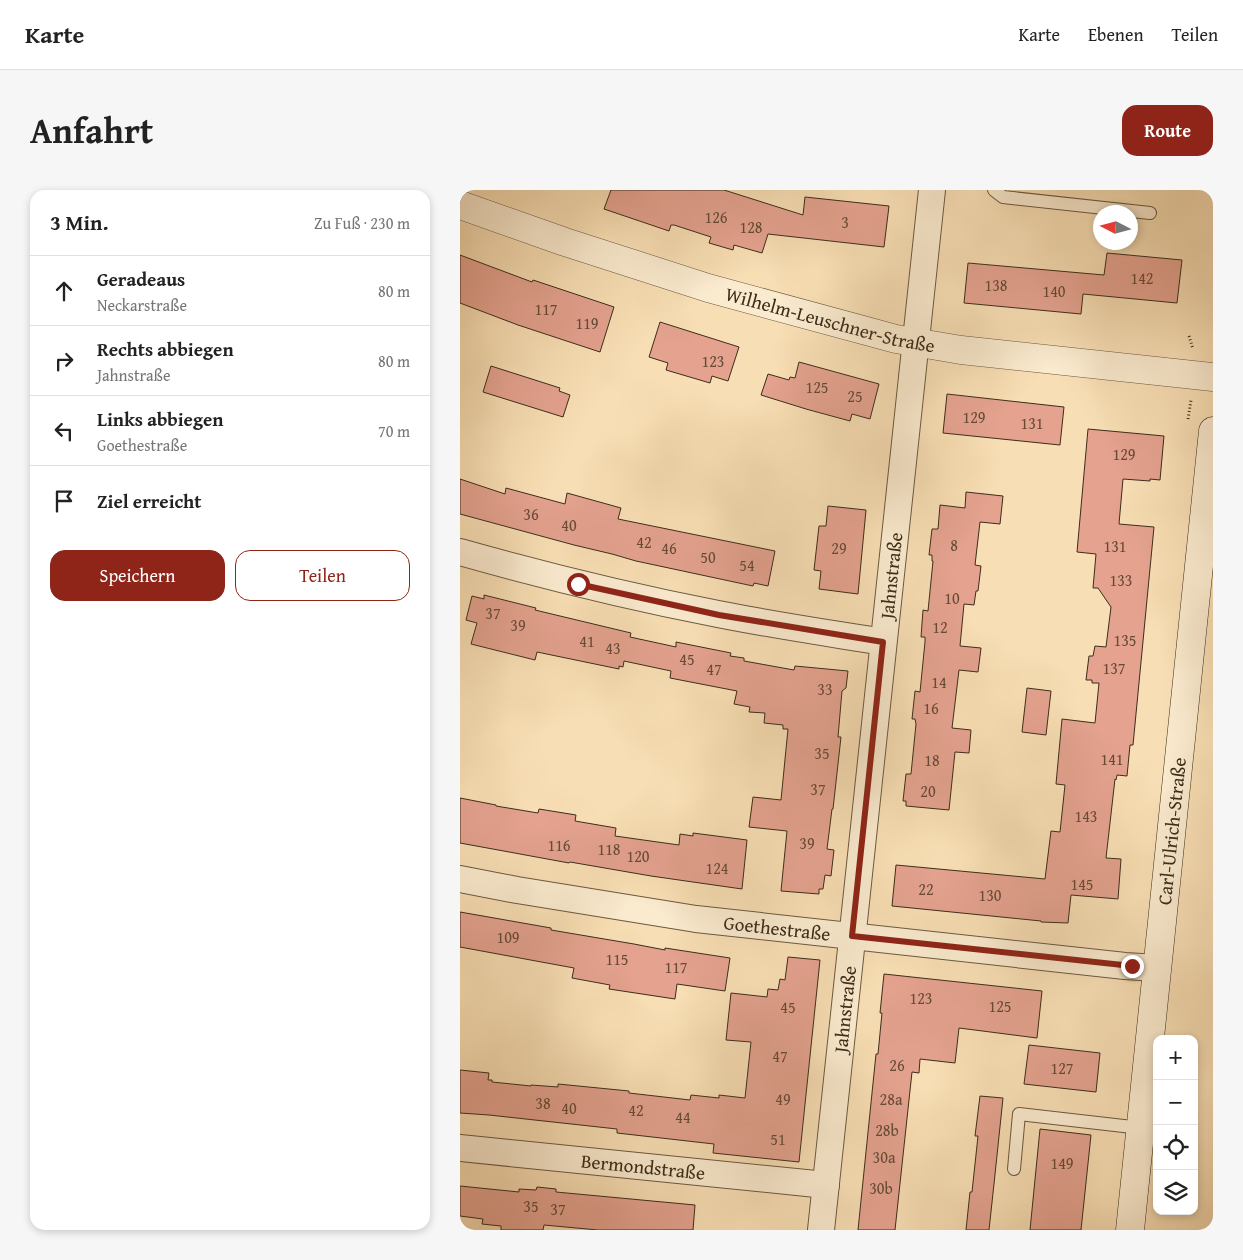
<!DOCTYPE html>
<html lang="de">
<head>
<meta charset="utf-8">
<style>
	body { margin:0; font-family:"Gentium Book Plus",serif; background:#f6f6f6; color:#222 }
	.controls { position:absolute; right:15px; bottom:15px; display:grid; overflow:hidden; border-radius:10px; box-shadow:0 2px 8px #0003 }
	.controls button { width:45px; height:45px; display:grid; place-items:center; padding:0; border:0; border-bottom:1px solid #e0e0e0; background:#fff; color:#222; font:25px sans-serif }
	.compass { position:absolute; left:633px; top:15px; width:45px; height:45px; border-radius:50%; background:#fff; box-shadow:0 2px 8px #0003; rotate:276deg }
	.stop { position:absolute; width:15px; height:15px; margin:-11px; border:4px solid #8f2418; border-radius:50%; background:#fff }
	.stop.end { background:#8f2418; border-color:#fff; box-shadow:0 1px 5px #0008 }
	.list { margin:0; padding:0; list-style:none }
	h2 { display:flex; justify-content:space-between; align-items:center; height:65px; margin:0; padding:0 20px; font-size:21px }
	h2 small { font-size:16px; font-weight:400; color:#767676 }
	.list li { display:grid; grid-template-columns:32px 1fr auto; gap:15px; align-items:center; box-sizing:border-box; height:70px; padding:0 20px; border-top:1px solid #e0e0e0 }
	.list b { display:block; font-size:19px; white-space:nowrap }
	.list p { margin:0; font-size:16px; white-space:nowrap; color:#767676 }
	.list em { font-size:16px; font-style:normal; color:#767676 }
	.actions { display:flex; gap:10px; padding:15px 20px }
	.actions a { flex:1; padding:11px 0; border:1px solid #8f2418; border-radius:15px; text-align:center; font-size:18px; color:#8f2418 }
	.actions .main { background:#8f2418; color:#fff }
	.icon { flex:none; width:28px; height:28px; fill:none; stroke:currentColor; stroke-width:2; stroke-linecap:round; stroke-linejoin:round }
	.map { position:relative; flex:none; width:753px; height:1040px; overflow:hidden; border-radius:15px }
	header { display:flex; align-items:center; gap:30px; box-sizing:border-box; height:70px; padding:0 25px; background:#fff; border-bottom:1px solid #e0e0e0 }
	header strong { font-size:24px }
	nav { display:flex; gap:28px; margin-inline-start:auto; font-size:18px }
	.intro { display:flex; align-items:center; justify-content:space-between; box-sizing:border-box; height:120px; padding:0 30px }
	h1 { margin:0; font-size:35px }
	.button { padding:12px 22px; border-radius:15px; background:#8f2418; color:#fff; font-size:18px; font-weight:700 }
	main { display:flex; gap:30px; padding:0 30px }
	aside { flex:1; background:#fff; border-radius:15px; box-shadow:0 2px 8px #0003 }
	.map>svg:first-child { display:block }
	.building { fill:#e4a28f; stroke:#3c2d1a }
	.lines { fill:none; stroke-linecap:round; stroke-linejoin:round }
	.service-casing { stroke:#6b5940; stroke-width:14 }
	.minor-casing { stroke:#6b5940; stroke-width:28 }
	.tertiary-casing { stroke:#6b5940; stroke-width:29 }
	.secondary-casing { stroke:#3c2d1a; stroke-width:29 }
	.path { stroke:#3c2d1a; stroke-width:3; stroke-dasharray:1 2.5; stroke-linecap:butt }
	.service { stroke:#faeace; stroke-width:12 }
	.minor { stroke:#faeace; stroke-width:26 }
	.tertiary { stroke:#faeace; stroke-width:28 }
	.secondary { stroke:#faeace; stroke-width:28 }
	.route { stroke:#8f2418; stroke-width:6 }
	.labels { text-anchor:middle; stroke-width:5; stroke-linejoin:round; paint-order:stroke }
	.number-label { font-size:16px; fill:#664a37 }
	.street-label { font-size:19px; fill:#3c2d1a; stroke:#faeace }
</style>
</head>
<body>
<header>
<strong>Karte</strong>
<nav><a>Karte</a><a>Ebenen</a><a>Teilen</a></nav>
</header>
<div class="intro"><h1>Anfahrt</h1><a class="button">Route</a></div>
<main>
<aside>
<h2>3 Min.<small>Zu Fuß · 230 m</small></h2>
<ul class="list">
<li><svg class="icon" aria-label="ahead" viewBox="0 0 24 24"><path d="M12 20V5M6 11l6-6 6 6"/></svg><div><b>Geradeaus</b><p>Neckarstraße</p></div><em>80 m</em></li>
<li><svg class="icon" aria-label="right" viewBox="0 0 24 24"><path d="M7 20v-9h11M14 6l5 5-5 5"/></svg><div><b>Rechts abbiegen</b><p>Jahnstraße</p></div><em>80 m</em></li>
<li><svg class="icon" aria-label="left" viewBox="0 0 24 24"><path d="M17 20v-9H6M10 6l-5 5 5 5"/></svg><div><b>Links abbiegen</b><p>Goethestraße</p></div><em>70 m</em></li>
<li><svg class="icon" aria-label="arrive" viewBox="0 0 24 24"><path d="M6 21V4h12l-3 4 3 4H6"/></svg><div><b>Ziel erreicht</b></div></li>
</ul>
<div class="actions"><a class="main">Speichern</a><a>Teilen</a></div>
</aside>
<div class="map">
<svg width="753" height="1040" viewBox="0 0 753 1040">
	<rect width="100%" height="100%" fill="#f8deb4"/>
	<filter id="stains"><feTurbulence type="fractalNoise" baseFrequency=".004" numOctaves="4"/><feColorMatrix values="0 0 0 0 .2 0 0 0 0 .09 0 0 0 0 .02 0 0 0 .5 -.17"/></filter>
	<radialGradient id="worn" r=".72"><stop offset=".6" stop-color="#630" stop-opacity="0"/><stop offset="1" stop-color="#630" stop-opacity=".3"/></radialGradient>
	<path class="building" d="M151 0H264L343 25 345 7 429 16 424 57 308 44 302 63 274 55 273 60 249 53 251 47 214 35H211L209 41 144 19Z
		M647 63 722 70 717 113 623 104 621 124 504 113 508 73 644 85Z
		M0 65 72 92 73 90 154 117 140 162 58 135 0 113Z
		M200 132 279 157 268 191 252 186 250 193 206 180 208 173 189 167Z
		M339 172 419 194 410 229 392 224 390 231 346 219 301 205 308 184 329 190 330 187 335 188Z
		M31 176 100 198 99 201 110 205 103 227 23 202Z
		M487 204 604 217 600 255 483 243Z
		M628 239 704 246 700 290 690 289V291L663 289 659 334 694 337 673 555H670L667 586 657 585 656 590 655 589 646 668 661 669 658 709 611 705 608 733 581 732V731L432 716 436 675 585 689 591 641 600 642 605 595 596 594 602 529 635 533 639 493H632V490H626L629 466H633L635 456 646 457 651 417 638 398H633L636 364 617 362Z
		M0 289 45 304 46 298 105 314 107 303 161 318 158 329 315 361 308 396 294 393 293 396 176 371 152 364 114 355 0 324Z
		M506 302 543 306 540 334 520 332 515 375 521 376 518 401H516L514 415 504 414 500 456 521 458 518 482 499 480 492 538 511 540 509 563 495 562 489 620 446 616V611H443L446 584H451L456 534 455 529H452L455 501 460 502 465 452V447H461L463 420 468 421 473 371H472V365H469L472 339H478L480 315 505 318Z
		M368 316 406 320 398 404 359 399 361 381 354 380 359 336H366Z
		M24 405 76 418 75 420 171 443 170 447 216 457V452L271 463 270 466 284 468V471L334 480 335 476 388 481 386 498 382 501 378 547H381L373 619H372L367 659 374 660 371 686 365 685 363 699H359V704L321 701 327 641 289 637 293 607 321 610 328 539H323V535L304 533 305 523 289 522 290 517 274 514 277 501 210 488 211 481 164 471 163 477 159 476V479L77 462 75 470 11 454 17 433 6 430 12 406 24 409Z
		M567 498 591 501 586 545 562 542Z
		M0 608 36 615V616L78 623 79 619 116 625 115 631 156 638 155 646 219 655 220 644 233 646V643L287 650 282 699 191 686 110 672 109 673 0 653Z
		M0 722 91 738V740L174 754 205 760V758L270 768 265 801 217 794 215 809 149 799 150 795 112 788 114 778 0 757Z
		M328 767 360 770 339 972 253 963 254 954 157 943V939L29 925 0 923V880L29 883 28 890H32V892L71 896V895L98 897V894L169 901V903L230 910 231 905 259 908V905L285 908 291 852 266 850 271 803 307 807 308 799 318 800 320 789 325 790Z
		M424 784 582 801 577 848 499 838 495 873 460 869 459 883 452 882 435 1040H398L416 864H418L422 823H420Z
		M569 855 640 863 636 902 564 894Z
		M520 906 543 908 534 994 529 1040H506L510 1002H512L518 946H515Z
		M580 939 631 945 621 1040H570Z
		M0 996 59 1002V999L76 1000 77 997 96 999V1002L235 1015 233 1040H138L84 1035 83 1040H41V1036L22 1034 23 1029 0 1026Z"/>
	<g class="lines">
		<defs>
			<path id="service" d="M534 0 543 7 690 23
				M554 979 559 924 681 938"/>
			<g id="minor">
				<path d="M0 362C85 386 171 407 258 424 313 435 368 443 423 452"/>
				<path id="s1" d="M0 689 57 700 236 729 665 776 697 778"/>
				<path id="s2" d="M0 958 366 995"/>
				<path id="s3" d="M361 1040 472 0"/>
			</g>
			<g id="tertiary">
				<path id="s4" d="M0 15 105 52 248 98 436 149 501 160 753 187"/>
			</g>
			<g id="secondary">
				<path id="s5" d="M670 1040 753 241"/>
			</g>
		</defs>
		<use href="#service" class="service-casing"/>
		<use href="#minor" class="minor-casing"/>
		<use href="#tertiary" class="tertiary-casing"/>
		<use href="#secondary" class="secondary-casing"/>
		<path class="path" d="M729 146 733 159
			M728 229 731 210"/>
		<use href="#service" class="service"/>
		<use href="#minor" class="minor"/>
		<use href="#tertiary" class="tertiary"/>
		<use href="#secondary" class="secondary"/>
	</g>
	<g class="lines">
		<path class="route" d="M118 394 259 425 423 452 392 746 672 776"/>
	</g>
	<g class="labels">
		<g class="number-label">
			<text x="256" y="33">126</text>
			<text x="385" y="38">3</text>
			<text x="291" y="43">128</text>
			<text x="682" y="94">142</text>
			<text x="536" y="101">138</text>
			<text x="594" y="107">140</text>
			<text x="86" y="125">117</text>
			<text x="127" y="139">119</text>
			<text x="253" y="177">123</text>
			<text x="357" y="203">125</text>
			<text x="395" y="212">25</text>
			<text x="514" y="233">129</text>
			<text x="572" y="239">131</text>
			<text x="664" y="270">129</text>
			<text x="71" y="330">36</text>
			<text x="109" y="341">40</text>
			<text x="184" y="358">42</text>
			<text x="494" y="361">8</text>
			<text x="655" y="362">131</text>
			<text x="209" y="364">46</text>
			<text x="379" y="364">29</text>
			<text x="248" y="373">50</text>
			<text x="287" y="381">54</text>
			<text x="661" y="396">133</text>
			<text x="492" y="414">10</text>
			<text x="33" y="429">37</text>
			<text x="58" y="441">39</text>
			<text x="480" y="443">12</text>
			<text x="665" y="456">135</text>
			<text x="127" y="457">41</text>
			<text x="153" y="464">43</text>
			<text x="227" y="475">45</text>
			<text x="654" y="484">137</text>
			<text x="254" y="485">47</text>
			<text x="479" y="498">14</text>
			<text x="365" y="505">33</text>
			<text x="471" y="524">16</text>
			<text x="362" y="569">35</text>
			<text x="652" y="575">141</text>
			<text x="472" y="576">18</text>
			<text x="358" y="605">37</text>
			<text x="468" y="607">20</text>
			<text x="626" y="632">143</text>
			<text x="347" y="659">39</text>
			<text x="99" y="661">116</text>
			<text x="149" y="665">118</text>
			<text x="178" y="672">120</text>
			<text x="257" y="684">124</text>
			<text x="622" y="700">145</text>
			<text x="466" y="705">22</text>
			<text x="530" y="711">130</text>
			<text x="48" y="753">109</text>
			<text x="157" y="775">115</text>
			<text x="216" y="783">117</text>
			<text x="461" y="814">123</text>
			<text x="540" y="822">125</text>
			<text x="328" y="823">45</text>
			<text x="320" y="872">47</text>
			<text x="437" y="881">26</text>
			<text x="602" y="884">127</text>
			<text x="323" y="915">49</text>
			<text x="431" y="915">28a</text>
			<text x="83" y="919">38</text>
			<text x="109" y="924">40</text>
			<text x="176" y="926">42</text>
			<text x="223" y="933">44</text>
			<text x="427" y="946">28b</text>
			<text x="318" y="955">51</text>
			<text x="424" y="973">30a</text>
			<text x="602" y="979">149</text>
			<text x="421" y="1004">30b</text>
			<text x="71" y="1022">35</text>
			<text x="98" y="1025">37</text>
		</g>
		<g class="street-label">
			<text dy="7" stroke="none"><textPath href="#s4" startOffset="388">Wilhelm-Leuschner-Straße</textPath></text>
			<text dy="7" stroke="none"><textPath href="#s3" startOffset="658">Jahnstraße</textPath></text>
			<text dy="7" stroke="none"><textPath href="#s5" startOffset="401">Carl-Ulrich-Straße</textPath></text>
			<text dy="7" stroke="none"><textPath href="#s1" startOffset="321">Goethestraße</textPath></text>
			<text dy="7" stroke="none"><textPath href="#s3" startOffset="222">Jahnstraße</textPath></text>
			<text dy="7" stroke="none"><textPath href="#s2" startOffset="184">Bermondstraße</textPath></text>
		</g>
	</g>
	<rect width="100%" height="100%" filter="url(#stains)"/>
	<rect width="100%" height="100%" fill="url(#worn)"/>
</svg>
<div class="controls">
<button>+</button>
<button>−</button>
<button><svg class="icon" aria-label="locate" viewBox="0 0 24 24"><circle cx="12" cy="12" r="6"/><path d="M12 2v4M12 18v4M2 12h4M18 12h4"/></svg></button>
<button><svg class="icon" aria-label="layers" viewBox="0 0 24 24"><path d="M12 4l9 5-9 5-9-5zM3 14l9 5 9-5"/></svg></button>
</div>
<svg class="compass" viewBox="-18 -18 36 36"><path d="M0-13l5 13h-10z" fill="#e53935"/><path d="M0 13l5-13h-10z" fill="#767676"/></svg>
<div class="stop" style="left:118px;top:394px"></div>
<div class="stop end" style="left:672px;top:776px"></div>
</div>
</main>
</body>
</html>
